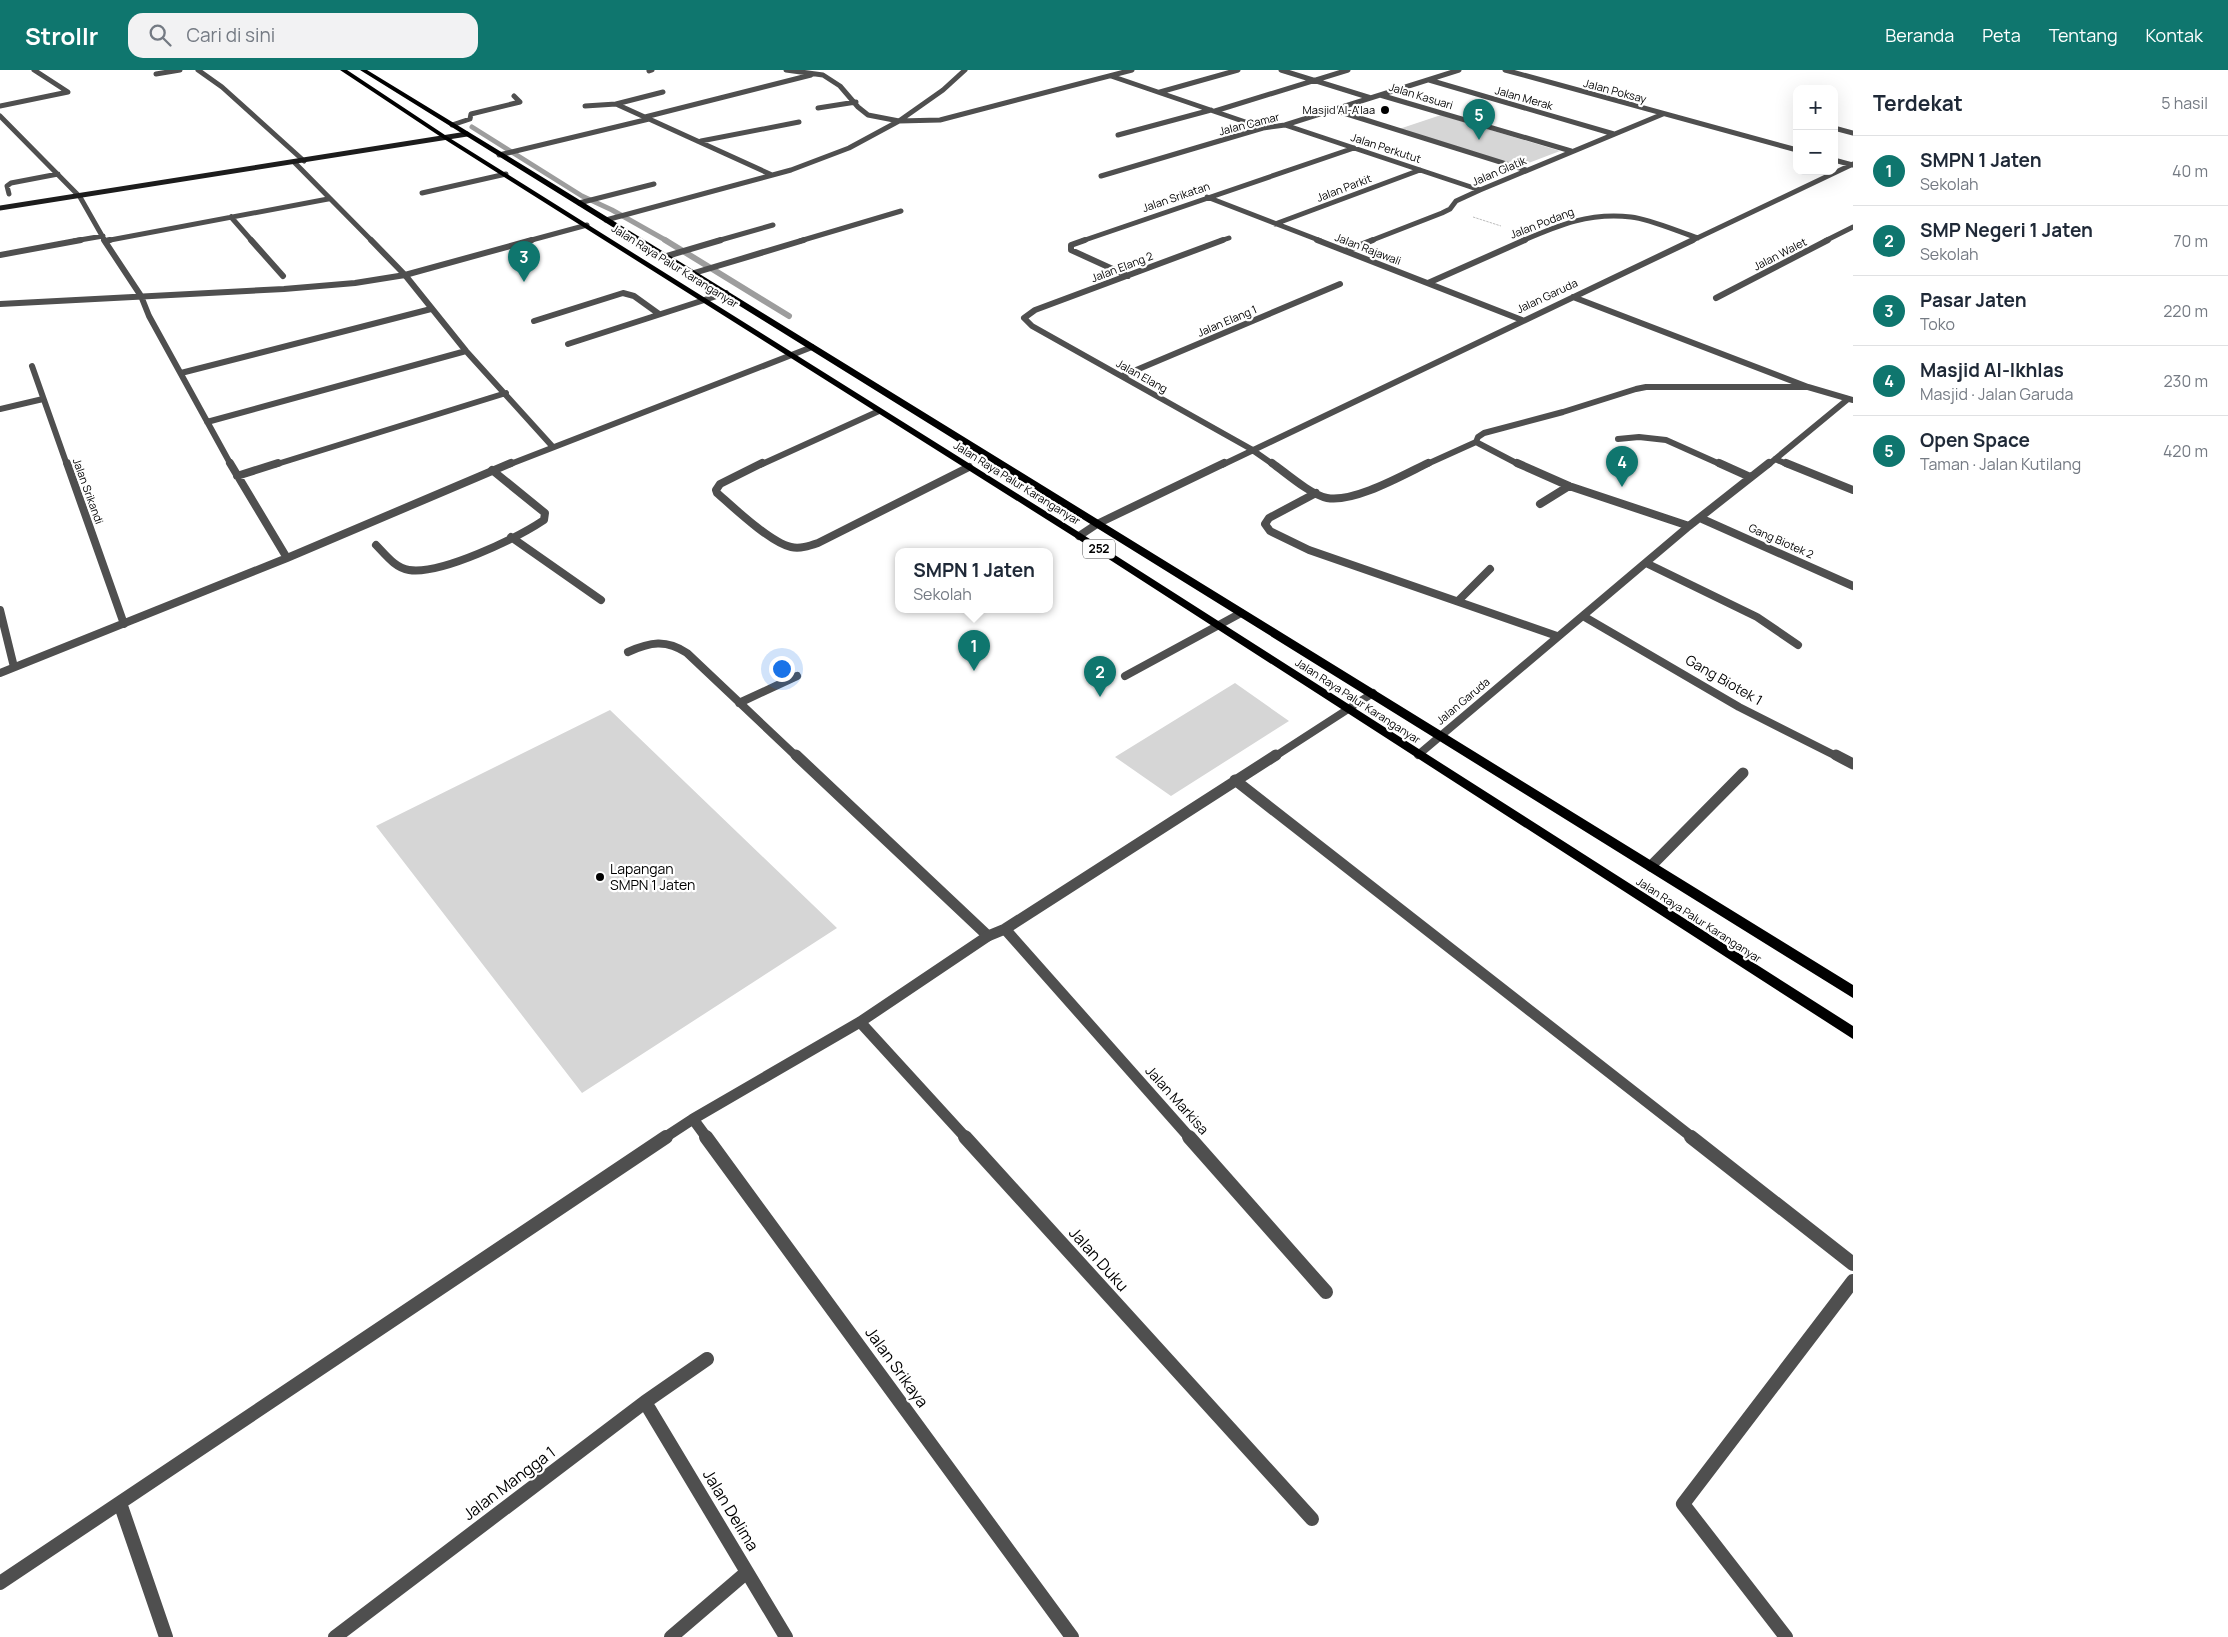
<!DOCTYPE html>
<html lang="id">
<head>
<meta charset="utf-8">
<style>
	body { margin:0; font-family:Manrope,sans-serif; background:#f2f2f3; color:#1f2937 }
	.controls { position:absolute; right:15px; top:15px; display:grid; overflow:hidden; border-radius:10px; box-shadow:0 5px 20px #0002 }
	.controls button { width:45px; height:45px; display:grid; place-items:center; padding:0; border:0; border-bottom:1px solid #e0e1e3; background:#fff; color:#1f2937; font:25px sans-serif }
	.you { position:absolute; left:781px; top:598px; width:18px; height:18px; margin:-12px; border:4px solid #fff; border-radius:50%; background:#1a73e8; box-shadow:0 0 0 8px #1a73e833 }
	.badge { display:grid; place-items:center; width:32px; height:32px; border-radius:50%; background:#0f766e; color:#fff; font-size:16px; font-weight:700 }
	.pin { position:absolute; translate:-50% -41px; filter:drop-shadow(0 1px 2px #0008) }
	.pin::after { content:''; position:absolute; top:26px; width:18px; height:15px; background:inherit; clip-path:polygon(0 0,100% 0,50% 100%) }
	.popup { position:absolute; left:895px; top:478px; width:158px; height:65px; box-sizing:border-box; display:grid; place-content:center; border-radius:10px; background:#fff; filter:drop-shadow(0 1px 4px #0005); font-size:16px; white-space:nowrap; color:#747a83 }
	.popup b { font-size:19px; color:#1f2937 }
	.popup::after { content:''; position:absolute; left:50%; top:100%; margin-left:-10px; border:10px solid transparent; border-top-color:#fff }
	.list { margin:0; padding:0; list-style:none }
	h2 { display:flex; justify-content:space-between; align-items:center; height:65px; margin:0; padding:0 20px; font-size:21px }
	h2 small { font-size:16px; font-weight:400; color:#747a83 }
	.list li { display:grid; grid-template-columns:32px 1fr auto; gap:15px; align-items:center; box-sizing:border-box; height:70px; padding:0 20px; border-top:1px solid #e0e1e3 }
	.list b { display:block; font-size:19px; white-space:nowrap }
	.list p { margin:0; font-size:16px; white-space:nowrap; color:#747a83 }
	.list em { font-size:16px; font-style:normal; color:#747a83 }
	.icon { flex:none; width:28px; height:28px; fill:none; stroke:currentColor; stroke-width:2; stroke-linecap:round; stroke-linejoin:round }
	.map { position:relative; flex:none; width:1853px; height:1567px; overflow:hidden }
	header { display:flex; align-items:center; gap:30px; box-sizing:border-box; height:70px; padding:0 25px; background:#0f766e; color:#fff }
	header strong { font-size:24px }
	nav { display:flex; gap:28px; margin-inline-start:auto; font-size:18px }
	.search { width:350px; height:45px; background:#f2f2f3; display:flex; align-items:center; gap:12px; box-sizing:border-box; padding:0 18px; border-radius:15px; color:#747a83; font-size:19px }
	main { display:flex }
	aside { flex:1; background:#fff }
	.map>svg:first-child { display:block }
	.green { fill:#d6d6d6 }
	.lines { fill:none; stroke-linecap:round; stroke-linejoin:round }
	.stream-far1 { stroke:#9d9d9d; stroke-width:5 }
	.stream { stroke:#9d9d9d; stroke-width:6 }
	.path { stroke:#717171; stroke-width:1; stroke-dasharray:0.5 1; stroke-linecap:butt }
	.service-far3 { stroke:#4f4f4f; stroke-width:5 }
	.service-far2 { stroke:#4f4f4f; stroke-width:6 }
	.service-far1 { stroke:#4f4f4f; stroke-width:8 }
	.service { stroke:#4f4f4f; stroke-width:11 }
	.minor-far4 { stroke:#4f4f4f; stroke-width:5 }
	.minor-far3 { stroke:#4f4f4f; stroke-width:6 }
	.minor-far2 { stroke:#4f4f4f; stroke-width:8 }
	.minor-far1 { stroke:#4f4f4f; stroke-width:11 }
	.minor { stroke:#4f4f4f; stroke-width:14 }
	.secondary { stroke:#1c1c1c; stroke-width:5 }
	.primary { fill:#000; fill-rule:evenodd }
	.poi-dot { fill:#000; stroke:#fff; stroke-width:2 }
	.labels { text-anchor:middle; stroke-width:4.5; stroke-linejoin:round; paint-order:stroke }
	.far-street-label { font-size:11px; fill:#000; stroke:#fff }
	.far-poi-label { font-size:11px; fill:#000; stroke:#fff; text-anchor:end }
	.shield { fill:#fff; stroke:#4c4c4c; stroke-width:1 }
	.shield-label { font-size:12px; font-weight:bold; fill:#000 }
	.street-label { font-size:14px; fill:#000; stroke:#fff }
	.poi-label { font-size:14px; fill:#000; stroke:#fff; text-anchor:start }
	.near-street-label { font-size:16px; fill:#000; stroke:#fff }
</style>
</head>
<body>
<header>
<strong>Strollr</strong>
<div class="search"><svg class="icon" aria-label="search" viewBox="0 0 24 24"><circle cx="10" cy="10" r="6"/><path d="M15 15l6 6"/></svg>Cari di sini</div>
<nav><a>Beranda</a><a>Peta</a><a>Tentang</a><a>Kontak</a></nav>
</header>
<main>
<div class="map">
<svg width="1853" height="1567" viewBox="0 0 1853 1567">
	<rect width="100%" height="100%" fill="#fff"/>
	<path class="green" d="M1441 45 1560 81 1518 97 1399 59Z
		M1235 613 1289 651 1171 726 1115 687Z
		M610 640 837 858 582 1023 376 756Z"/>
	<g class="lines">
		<path class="stream-far1" d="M472 57 582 126 612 140 667 171"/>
		<path class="stream" d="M665 170 789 246"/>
		<path class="path" d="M1473 147 1501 156"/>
		<path class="service-far3" d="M1834 58 1853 63
			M717 171 773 155
			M800 171 901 141"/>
		<path class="service-far2" d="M667 186 721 170
			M694 203 804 170
			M534 251 623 223 634 226 659 244
			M568 274 726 223"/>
		<path class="service-far1" d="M511 467 601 530
			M376 475C385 484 395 498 409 500 441 505 517 468 544 450L545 443 492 400
			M628 582C650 572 666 569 687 583L797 687
			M1125 606 1241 543
			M739 633 797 606"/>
		<path class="service" d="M796 685 988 866"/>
		<path class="minor-far4" d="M198 0 222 17 304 91
			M786 0 823 5 840 16 858 37 868 45 899 51 943 20 965 0
			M1281 0 1371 28
			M1505 0 1797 80
			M649 1 652 0
			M156 4 180 0
			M1111 6 1263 58
			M1429 10 1614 64
			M1160 22 1238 0
			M1380 25 1571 81
			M616 34 663 22
			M0 36 68 22 34 0
			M585 36 616 34 772 105
			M818 38 856 32
			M1334 40 1526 100
			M1215 41 1348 0
			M0 46 80 127 105 171
			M645 47 811 5
			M452 55 470 49 471 44 520 32 514 26
			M1285 55 1480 120
			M1118 65 1211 40
			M701 71 799 52
			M499 85 649 49
			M1834 90 1853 95
			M295 93 372 171
			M1101 106 1263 58 1285 55 1459 0
			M422 123 506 104
			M9 124 7 116 11 113 58 104
			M1207 127 1321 171
			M579 133 654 114
			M231 147 252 171
			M606 150 791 100 849 78 899 51 940 50 1132 0
			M1275 154 1420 100
			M74 171 103 166
			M105 171 328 129
			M528 171 587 155
			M1082 171 1354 78
			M1220 171 1229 168
			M1370 171 1442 143 1450 139 1456 131 1480 120 1663 44
			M1522 171C1559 155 1590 142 1631 147 1650 149 1679 162 1698 168
			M1691 171 1853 94
			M1825 171 1853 157"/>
		<path class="minor-far3" d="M104 170 141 226 149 246 231 395
			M251 170 283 206
			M371 170 405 205 466 281 552 376
			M1085 170 1071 175V180L1128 206
			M1223 170 1035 240 1024 248 1032 256 1251 379 1274 395
			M1317 170 1522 250
			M105 171 110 170
			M1345 181 1373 170
			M0 185 81 170
			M1428 213 1525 170
			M1573 227 1808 317 1853 330
			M1716 228 1828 170
			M0 234 284 219 355 213 405 205 532 170
			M32 296 67 395
			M181 303 431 239
			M1122 306 1340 214
			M0 339 43 329
			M207 352 466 281
			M1618 369 1639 367 1666 370 1722 395
			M1476 372 1520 395
			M1775 389 1789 395
			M274 395 506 323
			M508 395 812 277
			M760 395 879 341
			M1222 395 1693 170
			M1425 395 1476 372 1478 367 1484 363 1563 342 1636 319 1646 317H1808
			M1768 395 1848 329"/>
		<path class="minor-far2" d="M67 393 124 554
			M230 393 287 488
			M762 393 720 414 716 420 717 423C733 437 771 473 791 477 800 479 809 476 818 473L969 397
			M1272 393C1286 403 1311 425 1327 428 1354 433 1403 405 1428 393
			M1517 393 1569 416 1689 456
			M1719 393 1750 407
			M1786 393 1853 420
			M237 406 278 393
			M1316 423 1269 448 1265 454 1270 461 1309 480 1557 566
			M1540 434 1569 416
			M1700 448 1853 516
			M1079 466 1097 454 1224 393
			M1646 493 1757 547 1798 575
			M1458 531 1490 499
			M0 540 14 597
			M1583 546 1739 637 1838 687
			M0 603 287 488 511 393
			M1418 685 1689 456 1769 393
			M1274 687 1373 623"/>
		<path class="minor-far1" d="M1836 685 1853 694
			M1235 710 1693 1068
			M1651 796 1743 703
			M1005 859 1190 1068
			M860 952 966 1068
			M693 1049 707 1068
			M664 1068 693 1049 860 952 988 866 1005 859 1276 685"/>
		<path class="minor" d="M706 1067 1072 1567
			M965 1067 1312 1449
			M1189 1067 1326 1222
			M1691 1067 1853 1194
			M645 1332 786 1567
			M120 1433 166 1567
			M0 1513 666 1067
			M335 1567 645 1332 707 1289
			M671 1567 747 1502
			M1786 1567 1683 1434 1853 1211"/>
		<path class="secondary" d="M0 138 467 64"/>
		<path class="primary" d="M340 0H347L448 67 1082 464 1853 956V969L1076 468 444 69Z
			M360 0H367L552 113 1853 915V928Z"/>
	</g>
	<g class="poi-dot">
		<circle cx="1385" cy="40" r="5"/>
		<circle cx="600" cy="807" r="5"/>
	</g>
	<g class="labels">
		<g class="far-street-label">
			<text transform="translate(1615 21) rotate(15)" y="4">Jalan Poksay</text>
			<text transform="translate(1421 26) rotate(17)" y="4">Jalan Kasuari</text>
			<text transform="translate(1524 28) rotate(16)" y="4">Jalan Merak</text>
			<text transform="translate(1249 54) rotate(-14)" y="4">Jalan Camar</text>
			<text transform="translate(1386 78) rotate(18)" y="4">Jalan Perkutut</text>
			<text transform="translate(1499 101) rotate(-23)" y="4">Jalan Glatik</text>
			<text transform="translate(1344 118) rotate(-21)" y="4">Jalan Parkit</text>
			<text transform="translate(1176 127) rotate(-19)" y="4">Jalan Srikatan</text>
			<text transform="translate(1542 153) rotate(-21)" y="4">Jalan Podang</text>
			<text transform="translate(1368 179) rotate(21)" y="4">Jalan Rajawali</text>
			<text transform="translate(1780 184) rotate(-27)" y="4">Jalan Walet</text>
			<text transform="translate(675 196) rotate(32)" y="4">Jalan Raya Palur Karanganyar</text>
			<text transform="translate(1122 197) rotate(-21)" y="4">Jalan Elang 2</text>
			<text transform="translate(1547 226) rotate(-25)" y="4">Jalan Garuda</text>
			<text transform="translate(1227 251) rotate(-23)" y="4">Jalan Elang 1</text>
			<text transform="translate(1142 306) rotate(29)" y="4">Jalan Elang</text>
			<text transform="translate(1017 413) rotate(32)" y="4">Jalan Raya Palur Karanganyar</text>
			<text transform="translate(88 421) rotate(70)" y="4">Jalan Srikandi</text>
			<text transform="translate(1781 471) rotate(24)" y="4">Gang Biotek 2</text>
			<text transform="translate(1358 631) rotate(33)" y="4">Jalan Raya Palur Karanganyar</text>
			<text transform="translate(1463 631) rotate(-40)" y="4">Jalan Garuda</text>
			<text transform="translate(1699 850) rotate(33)" y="4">Jalan Raya Palur Karanganyar</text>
		</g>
		<g class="far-poi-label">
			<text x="1375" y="44">Masjid Al-A'laa</text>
		</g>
		<rect class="shield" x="1083" y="469.5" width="32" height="19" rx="4"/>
		<g class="shield-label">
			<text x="1099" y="483">252</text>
		</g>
		<g class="street-label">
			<text transform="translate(1724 610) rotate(30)" y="5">Gang Biotek 1</text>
			<text transform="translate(1177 1030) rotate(48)" y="5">Jalan Markisa</text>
		</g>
		<g class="poi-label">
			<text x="610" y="804">Lapangan<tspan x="610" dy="16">SMPN 1 Jaten</tspan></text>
		</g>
		<g class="near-street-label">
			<text transform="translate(1099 1189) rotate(48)" y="6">Jalan Duku</text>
			<text transform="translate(897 1297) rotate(54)" y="6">Jalan Srikaya</text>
			<text transform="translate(509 1413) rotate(-37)" y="6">Jalan Mangga 1</text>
			<text transform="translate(731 1440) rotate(59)" y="6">Jalan Delima</text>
		</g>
	</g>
</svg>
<div class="controls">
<button>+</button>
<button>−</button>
</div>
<div class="you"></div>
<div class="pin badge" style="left:974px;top:601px">1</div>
<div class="popup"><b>SMPN 1 Jaten</b>Sekolah</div>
<div class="pin badge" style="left:1100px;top:627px">2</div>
<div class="pin badge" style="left:524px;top:212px">3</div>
<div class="pin badge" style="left:1622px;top:417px">4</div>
<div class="pin badge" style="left:1479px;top:70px">5</div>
</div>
<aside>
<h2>Terdekat<small>5 hasil</small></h2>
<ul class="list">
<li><span class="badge">1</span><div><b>SMPN 1 Jaten</b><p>Sekolah</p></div><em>40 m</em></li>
<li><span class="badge">2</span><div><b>SMP Negeri 1 Jaten</b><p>Sekolah</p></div><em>70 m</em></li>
<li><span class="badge">3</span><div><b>Pasar Jaten</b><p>Toko</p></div><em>220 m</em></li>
<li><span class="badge">4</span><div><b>Masjid Al-Ikhlas</b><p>Masjid · Jalan Garuda</p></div><em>230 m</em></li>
<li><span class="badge">5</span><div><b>Open Space</b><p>Taman · Jalan Kutilang</p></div><em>420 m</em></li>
</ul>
</aside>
</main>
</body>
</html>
